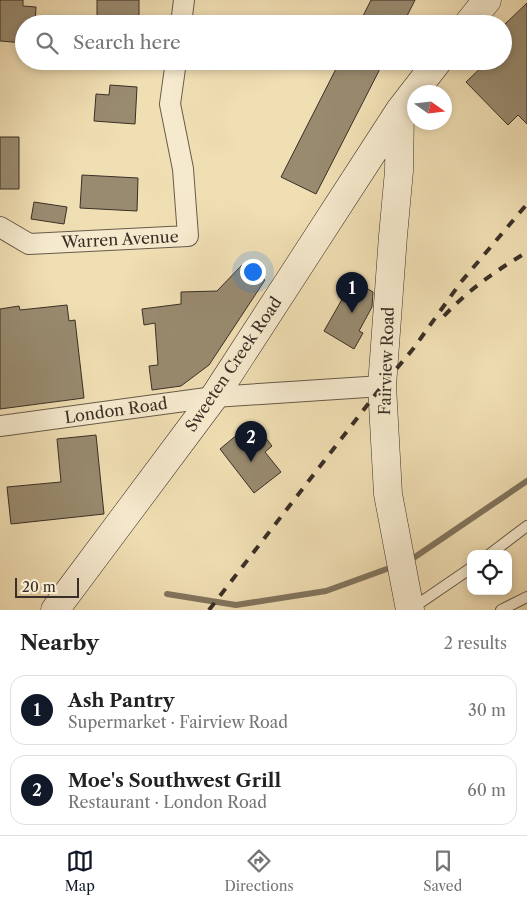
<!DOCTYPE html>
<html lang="en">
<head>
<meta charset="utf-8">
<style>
	body { margin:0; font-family:"Libre Caslon Text",serif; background:#f6f6f6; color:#222 }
	.controls { position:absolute; right:15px; bottom:15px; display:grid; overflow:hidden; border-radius:10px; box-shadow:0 2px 8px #0003 }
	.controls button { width:45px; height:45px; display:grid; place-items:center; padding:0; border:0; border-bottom:1px solid #e0e0e0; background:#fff; color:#222; font:25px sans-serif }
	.compass { position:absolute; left:407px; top:85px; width:45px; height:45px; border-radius:50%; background:#fff; box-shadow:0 2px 8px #0003; rotate:104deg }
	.scale { position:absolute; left:15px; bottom:12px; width:64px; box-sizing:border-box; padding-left:5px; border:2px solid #392f26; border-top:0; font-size:14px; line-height:18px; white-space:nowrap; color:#392f26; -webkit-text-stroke:4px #f6eace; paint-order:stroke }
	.you { position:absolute; left:252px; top:271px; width:18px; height:18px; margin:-12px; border:4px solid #fff; border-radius:50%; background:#1a73e8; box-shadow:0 0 0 8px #1a73e833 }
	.badge { display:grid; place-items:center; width:32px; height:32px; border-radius:50%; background:#111827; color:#fff; font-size:16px; font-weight:700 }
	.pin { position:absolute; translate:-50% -41px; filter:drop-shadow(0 1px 2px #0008) }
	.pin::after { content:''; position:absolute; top:26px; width:18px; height:15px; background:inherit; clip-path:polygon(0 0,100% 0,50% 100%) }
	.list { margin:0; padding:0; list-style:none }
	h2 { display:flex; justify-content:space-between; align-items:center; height:65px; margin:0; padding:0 20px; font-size:21px }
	h2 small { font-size:16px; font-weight:400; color:#767676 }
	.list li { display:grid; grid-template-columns:32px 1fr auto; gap:15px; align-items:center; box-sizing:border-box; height:70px; margin:0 10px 10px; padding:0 10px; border:1px solid #e0e0e0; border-radius:15px }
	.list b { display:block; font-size:19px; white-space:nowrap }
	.list p { margin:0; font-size:16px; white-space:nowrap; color:#767676 }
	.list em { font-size:16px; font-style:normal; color:#767676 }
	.icon { flex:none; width:28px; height:28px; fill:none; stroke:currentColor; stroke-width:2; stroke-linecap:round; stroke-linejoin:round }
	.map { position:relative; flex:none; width:527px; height:610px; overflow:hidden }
	.search { position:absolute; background:#fff; box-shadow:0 2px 8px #0003; left:15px; right:15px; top:15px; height:55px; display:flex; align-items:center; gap:12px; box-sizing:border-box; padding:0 18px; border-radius:28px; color:#767676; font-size:19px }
	.sheet { height:225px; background:#fff }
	nav { display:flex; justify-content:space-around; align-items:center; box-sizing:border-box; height:70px; border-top:1px solid #e0e0e0; background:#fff; font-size:14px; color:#767676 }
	nav a { display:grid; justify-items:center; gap:2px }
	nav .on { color:#111827 }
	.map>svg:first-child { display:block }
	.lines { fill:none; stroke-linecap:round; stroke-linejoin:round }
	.stream { stroke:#82755e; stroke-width:6 }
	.building { fill:#998b70; stroke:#392f26 }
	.lane-casing { stroke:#675b4a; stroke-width:12 }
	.street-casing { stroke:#675b4a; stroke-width:22 }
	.secondary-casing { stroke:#392f26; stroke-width:29 }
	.lane { stroke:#f6eace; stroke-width:10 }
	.street { stroke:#f6eace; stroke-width:20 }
	.secondary { stroke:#f6eace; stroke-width:28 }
	.rail { stroke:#392f26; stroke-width:4; stroke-dasharray:9 9; stroke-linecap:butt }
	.labels { text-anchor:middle; stroke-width:4; stroke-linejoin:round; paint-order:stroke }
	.street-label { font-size:16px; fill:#392f26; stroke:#f6eace }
</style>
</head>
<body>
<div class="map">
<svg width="527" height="610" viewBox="0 0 527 610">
	<rect width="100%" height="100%" fill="#f1dfb4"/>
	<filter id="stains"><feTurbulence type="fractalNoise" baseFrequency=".004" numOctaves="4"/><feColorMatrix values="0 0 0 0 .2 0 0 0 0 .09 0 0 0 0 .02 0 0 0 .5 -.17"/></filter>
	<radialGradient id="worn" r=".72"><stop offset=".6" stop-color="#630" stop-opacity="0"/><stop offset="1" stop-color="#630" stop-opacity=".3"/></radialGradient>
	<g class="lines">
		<path class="stream" d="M409 561 527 481
			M167 594 236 605 326 591 395 566"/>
	</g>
	<path class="building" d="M0 0H23V6L36 7 35 24H24V43L0 41Z
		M97 0H139V20H97Z
		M371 0H415L403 24H359Z
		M527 3V124L518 115 508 125 466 82 488 61H503V26Z
		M340 61H384L316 194 281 177Z
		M110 85 137 87 135 124 94 121 96 94 109 95Z
		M0 137H19V189H0Z
		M82 175 138 178 137 211 80 208Z
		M34 202 67 207 64 224 31 219Z
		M242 265 265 280 209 365 181 386 152 390 149 366 158 365 155 323 144 325 142 309 181 304V292L217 291Z
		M353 280 373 292 372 307 359 331 363 333 354 349 324 331Z
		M67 305 69 321 75 320 84 398 0 409V309L19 306 20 310Z
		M256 425 272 446 265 452 281 472 254 493 220 449 244 429 246 433Z
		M96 435 104 514 11 524 7 487 61 482 57 439Z"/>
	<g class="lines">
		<defs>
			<path id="lane" d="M490 554 527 526
				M411 609 471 568
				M501 610 527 597"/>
			<path id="street" d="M181 24 184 0
				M0 227 29 244 188 236 183 169 170 104 176 61
				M0 426 214 397 382 386"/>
			<path id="secondary" d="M468 24 487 0
				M400 110 399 171 393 236 382 386 388 494 410 610
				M55 610 214 397 400 110 438 61"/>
		</defs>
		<use href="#lane" class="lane-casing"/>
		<use href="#street" class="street-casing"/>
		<use href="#secondary" class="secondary-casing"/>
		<use href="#lane" class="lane"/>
		<use href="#street" class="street"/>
		<use href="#secondary" class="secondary"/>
		<path class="rail" d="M444 316C468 290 497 270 527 252
			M209 610 382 386 413 349 461 282 527 204"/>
	</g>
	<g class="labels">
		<g class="street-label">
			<text transform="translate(120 239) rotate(-3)" y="6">Warren Avenue</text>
			<text transform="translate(386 361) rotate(-88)" y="6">Fairview Road</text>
			<text transform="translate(233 364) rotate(-56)" y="6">Sweeten Creek Road</text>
			<text transform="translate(116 410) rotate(-8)" y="6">London Road</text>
		</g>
	</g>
	<rect width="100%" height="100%" filter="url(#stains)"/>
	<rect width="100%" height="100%" fill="url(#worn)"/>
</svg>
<div class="controls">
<button><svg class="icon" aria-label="locate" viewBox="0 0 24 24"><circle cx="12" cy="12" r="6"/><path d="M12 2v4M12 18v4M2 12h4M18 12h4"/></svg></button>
</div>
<svg class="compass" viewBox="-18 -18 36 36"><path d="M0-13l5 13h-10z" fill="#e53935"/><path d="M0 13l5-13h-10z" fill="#767676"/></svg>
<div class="scale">20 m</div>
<div class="you"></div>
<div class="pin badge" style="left:352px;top:313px">1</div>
<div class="pin badge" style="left:251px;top:462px">2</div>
<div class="search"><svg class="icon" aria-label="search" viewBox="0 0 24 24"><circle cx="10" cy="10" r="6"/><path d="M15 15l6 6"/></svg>Search here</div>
</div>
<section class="sheet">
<h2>Nearby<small>2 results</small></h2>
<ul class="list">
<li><span class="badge">1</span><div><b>Ash Pantry</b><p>Supermarket · Fairview Road</p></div><em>30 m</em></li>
<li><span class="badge">2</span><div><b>Moe's Southwest Grill</b><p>Restaurant · London Road</p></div><em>60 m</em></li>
</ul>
</section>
<nav>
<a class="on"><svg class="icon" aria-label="map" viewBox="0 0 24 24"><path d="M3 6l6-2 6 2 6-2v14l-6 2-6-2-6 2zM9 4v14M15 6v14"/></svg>Map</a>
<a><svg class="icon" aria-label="directions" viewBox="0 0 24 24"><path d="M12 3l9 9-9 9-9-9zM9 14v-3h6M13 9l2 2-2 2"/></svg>Directions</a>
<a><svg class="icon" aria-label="saved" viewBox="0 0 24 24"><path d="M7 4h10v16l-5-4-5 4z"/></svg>Saved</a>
</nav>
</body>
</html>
